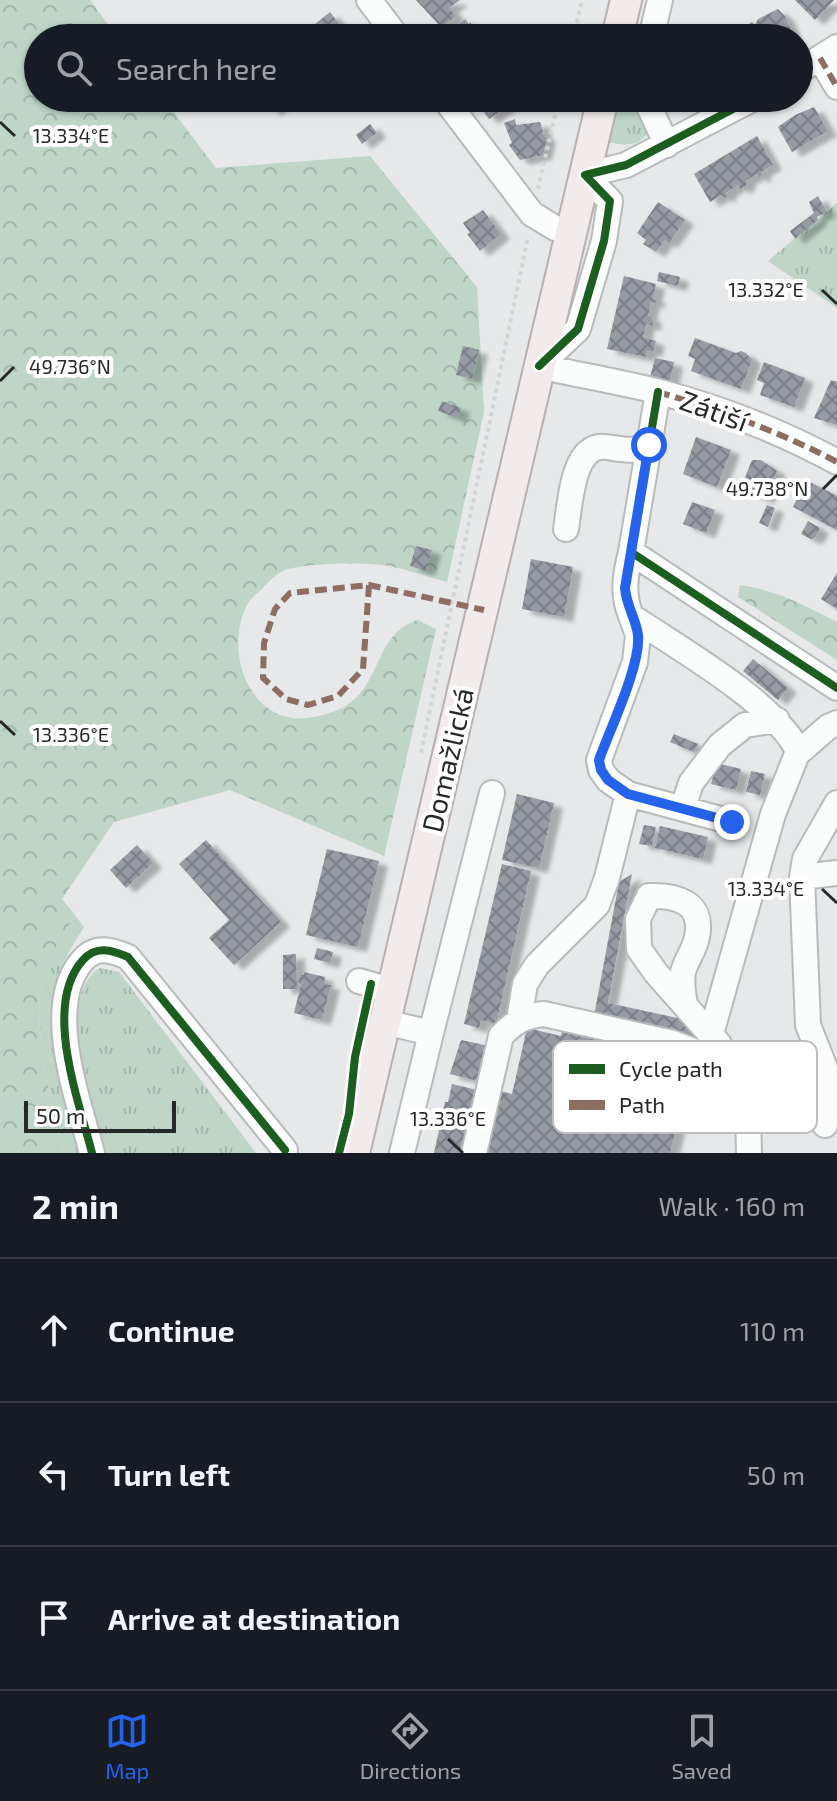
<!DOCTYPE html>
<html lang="en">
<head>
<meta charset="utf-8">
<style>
	body { margin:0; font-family:"Exo 2",sans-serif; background:#20242c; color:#f1f3f6 }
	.scale { position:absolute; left:24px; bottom:20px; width:152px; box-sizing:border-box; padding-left:8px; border:4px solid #262729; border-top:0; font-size:22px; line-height:28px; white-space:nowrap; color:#262729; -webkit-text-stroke:6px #fff; paint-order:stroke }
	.stop { position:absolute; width:24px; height:24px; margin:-18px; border:6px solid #2563eb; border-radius:50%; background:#fff }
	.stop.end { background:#2563eb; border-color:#fff; box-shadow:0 2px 8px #0008 }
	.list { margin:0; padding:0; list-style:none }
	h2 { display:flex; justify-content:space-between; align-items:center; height:104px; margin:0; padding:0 32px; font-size:34px }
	h2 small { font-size:26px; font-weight:400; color:#9ea1a6 }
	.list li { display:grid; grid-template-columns:52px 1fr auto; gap:24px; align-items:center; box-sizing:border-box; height:144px; padding:0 32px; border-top:2px solid #363941 }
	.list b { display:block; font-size:30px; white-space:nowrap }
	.list em { font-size:26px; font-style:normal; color:#9ea1a6 }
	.icon { flex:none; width:44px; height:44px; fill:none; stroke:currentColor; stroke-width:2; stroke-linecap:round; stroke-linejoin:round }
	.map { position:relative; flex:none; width:837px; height:1153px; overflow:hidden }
	.search { position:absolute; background:#171b24; box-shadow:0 2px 6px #0004; left:24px; right:24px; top:24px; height:88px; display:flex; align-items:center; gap:20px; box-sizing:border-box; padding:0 28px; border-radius:44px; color:#9ea1a6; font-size:30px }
	.sheet { height:536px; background:#171b24 }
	nav { display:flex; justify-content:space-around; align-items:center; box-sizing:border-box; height:112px; border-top:2px solid #363941; background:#171b24; font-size:22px; color:#9ea1a6 }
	nav a { display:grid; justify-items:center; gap:4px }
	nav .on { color:#2563eb }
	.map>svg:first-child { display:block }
	.grass { fill:url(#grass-tufts) }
	.forest { fill:url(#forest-crowns) }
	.building { fill:url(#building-cross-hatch); filter:url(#shadow) }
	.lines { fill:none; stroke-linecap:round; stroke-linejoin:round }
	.minor-casing { stroke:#b9babc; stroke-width:28 }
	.major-casing { stroke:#b8afae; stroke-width:34 }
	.path { stroke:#d3d4d4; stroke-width:4; stroke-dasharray:4 4; stroke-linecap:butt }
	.minor { stroke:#fbfcfc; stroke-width:24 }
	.major { stroke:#f1ebeb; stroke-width:30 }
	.quiet { stroke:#8d6e63; stroke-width:6; stroke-dasharray:12 6; stroke-linecap:butt }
	.cycleway-casing { stroke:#fff; stroke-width:13 }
	.cycleway { stroke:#1b5e20; stroke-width:8 }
	.route { stroke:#2563eb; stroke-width:10 }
	.ticks { fill:none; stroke:#262729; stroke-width:3 }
	.labels { text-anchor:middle; stroke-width:8; stroke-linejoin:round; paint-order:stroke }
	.street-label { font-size:28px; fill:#262729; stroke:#fff }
	.key { fill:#fff; stroke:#bebebf; stroke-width:2 }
	.key-label { font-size:22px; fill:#262729 }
	.ticks-label { font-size:20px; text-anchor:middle; fill:#262729; stroke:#fff; stroke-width:8; stroke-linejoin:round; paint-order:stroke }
</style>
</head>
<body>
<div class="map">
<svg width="837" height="1153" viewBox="0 0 837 1153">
	<defs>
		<pattern id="grass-tufts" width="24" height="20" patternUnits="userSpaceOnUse" patternTransform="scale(2)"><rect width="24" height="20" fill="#bed5c8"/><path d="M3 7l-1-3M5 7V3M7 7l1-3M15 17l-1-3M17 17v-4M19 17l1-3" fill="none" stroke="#a3b7ac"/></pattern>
		<pattern id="forest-crowns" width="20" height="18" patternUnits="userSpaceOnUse" patternTransform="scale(2)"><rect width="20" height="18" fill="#bed5c8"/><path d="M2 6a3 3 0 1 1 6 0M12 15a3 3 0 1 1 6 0" fill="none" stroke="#a3b7ac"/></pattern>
		<pattern id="building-cross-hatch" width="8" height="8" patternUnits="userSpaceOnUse" patternTransform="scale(2)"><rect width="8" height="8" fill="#969ba4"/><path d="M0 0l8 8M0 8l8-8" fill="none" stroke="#7a7e86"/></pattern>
		<filter id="shadow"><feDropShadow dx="9" dy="5" stdDeviation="2" flood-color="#0004"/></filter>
	</defs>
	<rect width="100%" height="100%" fill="#e6e8ea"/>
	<path class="grass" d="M615 98H638L649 131C640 147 624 146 608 142Z
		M837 203V308L768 261Z
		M75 915 84 927C73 945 62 962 56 982 41 1033 68 1104 81 1153H64C53 1105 33 1036 41 988 46 962 61 938 75 915Z
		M100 968 119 972 256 1153H102C91 1111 54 995 100 968Z"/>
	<path class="forest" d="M0 0H90L118 38H38V98H163L216 168 370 156 477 287 484 412 447 582C425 576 403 568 382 565 360 562 305 563 285 570 276 574 268 582 262 589 256 594 249 600 246 607 222 658 255 733 318 716 327 714 340 710 347 705 382 683 375 633 418 620L436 629 384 856 230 790 114 822 62 899 75 915C61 938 46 962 41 988 33 1036 53 1105 64 1153H0Z
		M740 585C775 590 806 606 837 622V660L738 597Z"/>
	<path class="building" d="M416 0H460L449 8 456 16 441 27Z
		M795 0H834L815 20Z
		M778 9 785 16 792 33 783 38H736L734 35 744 27 752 22 755 25 758 19Z
		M330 12 341 26 327 38H301L300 36Z
		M465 19 469 24 470 22 482 38H451L455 34 451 29Z
		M263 98H288L272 111Z
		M473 98H511L514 101 489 119Z
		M814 107 828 131 792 152 778 127 795 115Z
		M515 119 516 125 540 122 544 136 547 137 543 155 520 160 509 145 512 143 504 123Z
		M370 124 377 133 362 144 356 135Z
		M757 136 773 165 761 172 763 175 759 178 757 174 745 181 747 184 744 187 740 189 738 185 726 193 728 196 724 198 722 195 710 202 694 174Z
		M818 196 827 212 817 217 818 220 795 239 790 231 814 213 809 202Z
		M658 202 685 220 669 243 665 240 656 252 643 244 646 240 637 233Z
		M483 210 501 234 480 251 467 234 470 233 463 223Z
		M659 272 680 277 678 286 657 281Z
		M624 276 656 284 653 298 657 299 656 303 651 302 648 316 652 317 653 326 646 324 643 337 656 341 653 352 647 351 646 357 607 349Z
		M695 338 736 353 741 351 746 353 752 360 741 389 691 371 695 359 688 356Z
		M463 346 479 350 472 379 456 375Z
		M655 358 674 362 670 382 650 377Z
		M764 362 805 378 794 407 760 395 764 383 757 380Z
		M831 380 837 382V425L814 418Z
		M442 401 461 408 457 418 438 411Z
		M696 437 731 450 717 487 683 474Z
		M752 460H761L777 471 765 499 750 492 751 489 742 485Z
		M806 480 837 496V530L793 507Z
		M692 502 715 510 706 533 683 524Z
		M767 505 775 508 768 527 759 523Z
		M808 521 820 528 815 538 811 539 801 534Z
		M416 546 432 550 426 571 410 566Z
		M531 559 573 567 564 617 522 609Z
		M837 573V609L821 599Z
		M753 659 788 688 778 700 743 671Z
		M674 734 698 744 694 752 670 742Z
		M716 763 741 769 736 790 711 784Z
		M751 771 765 774 760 795 746 792Z
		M517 794 554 803 539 868 502 860Z
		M644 825 656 827 652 846 639 844Z
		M660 826 708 837 703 859 655 848Z
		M206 840 281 922 234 965 209 938 229 920 179 864Z
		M137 845 153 863 126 888 110 870Z
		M327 849 379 861 358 947 306 935Z
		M502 864 531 871 496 1024 481 1020 479 1028 464 1024Z
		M632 874 608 1003 696 1022 693 1038 594 1016 619 882Z
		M317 948 333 952 330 963 314 959Z
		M296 954 297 989H283V955Z
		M304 972 325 977 324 984 331 985 322 1020 294 1013 301 984 298 983 300 975H304Z
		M563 1027 638 1044 630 1079 685 1092 670 1153H485L500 1091 512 1094 527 1028 561 1036Z
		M461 1040 489 1046 482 1082 450 1074Z
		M452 1084 477 1090 465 1153H434L445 1102H448Z"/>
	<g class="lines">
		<defs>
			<path id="minor" d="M369 0 398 38
				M651 38 660 0
				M820 58 837 87
				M799 71 837 47
				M444 98 532 214 555 228 571 231
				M645 98 667 145
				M539 366 578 329 604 241 610 201 585 175 626 165 754 98
				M539 366C579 375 620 382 660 392 720 408 782 432 837 462
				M658 392 631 552 837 688
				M566 529C570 506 572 442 606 447 622 449 635 453 649 445
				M631 552C625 575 622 594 631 616 678 648 770 700 796 747L803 749
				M631 616 638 635 635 662 599 760 601 770 608 780 628 794 732 822
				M683 808 691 783 720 745 745 725 777 720
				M802 877 837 873
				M359 981 393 991
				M685 1004C683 993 681 983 683 972 686 960 695 949 697 937 704 902 676 895 649 896L638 919 639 949 656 973 719 1044 748 1113 749 1153
				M519 1020 525 984 537 965 597 905 607 878 628 794
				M385 1022 431 1033 492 793
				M711 1034 773 814 797 754 828 727 837 723
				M825 1125 827 1073 808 1025 802 877 805 859 837 803
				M92 1153C79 1101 42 1005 83 960 96 945 112 950 128 957L285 1150
				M402 1153 431 1033
				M474 1153 501 1036C514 1022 524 1016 544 1014L673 1043 707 1056 730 1074"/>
			<path id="major" d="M617 38 626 0
				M354 1153 603 98"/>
		</defs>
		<use href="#minor" class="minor-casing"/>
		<use href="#major" class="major-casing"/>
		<path class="path" d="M573 38 582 0
			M538 189 559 98
			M421 753 528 237"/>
		<use href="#minor" class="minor"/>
		<use href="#major" class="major"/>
		<path class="quiet" d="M820 58 837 87
			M658 392C719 410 781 432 837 462
			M369 585 363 669 338 696 308 705 286 699 263 678 264 643 275 609 290 593 369 585 484 610"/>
		<defs>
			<path id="cycleway" d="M539 366 578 329 604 241 610 201 585 175 626 165 754 98
				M658 392 631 552 837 688
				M92 1153C79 1101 42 1005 83 960 96 945 112 950 128 957L285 1150
				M339 1153 349 1114 355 1057 371 984"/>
		</defs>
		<use href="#cycleway" class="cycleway-casing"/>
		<use href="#cycleway" class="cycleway"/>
	</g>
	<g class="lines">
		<path class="route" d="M649 445 625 588C626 605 636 619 638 635 641 665 610 729 599 760L601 770 608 780 628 794 732 822"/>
	</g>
	<path class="ticks" d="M0 122 15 136M822 290 837 304M0 381 14 367M823 489 837 475M0 721 15 735M822 889 837 903M448 1139 463 1153"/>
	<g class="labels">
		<g class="street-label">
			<text transform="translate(714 411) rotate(20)" y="10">Zátiší</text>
			<text transform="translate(448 760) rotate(-77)" y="10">Domažlická</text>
		</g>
	</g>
	<rect x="553" y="1041" width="264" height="92" rx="12" class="key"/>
	<rect x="569" y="1064" width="36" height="10" fill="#1b5e20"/>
	<rect x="569" y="1100" width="36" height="10" fill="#8d6e63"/>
	<g class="key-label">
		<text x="619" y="1077">Cycle path</text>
		<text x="619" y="1113">Path</text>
	</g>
	<g class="ticks-label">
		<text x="71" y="143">13.334°E</text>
		<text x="766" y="297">13.332°E</text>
		<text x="70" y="374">49.736°N</text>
		<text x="767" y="496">49.738°N</text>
		<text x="71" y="742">13.336°E</text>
		<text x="766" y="896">13.334°E</text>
		<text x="448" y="1126">13.336°E</text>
	</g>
</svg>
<div class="scale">50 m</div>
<div class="stop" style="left:649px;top:445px"></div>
<div class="stop end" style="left:732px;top:822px"></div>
<div class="search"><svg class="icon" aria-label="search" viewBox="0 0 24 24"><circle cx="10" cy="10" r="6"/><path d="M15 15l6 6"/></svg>Search here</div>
</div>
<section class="sheet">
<h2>2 min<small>Walk · 160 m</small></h2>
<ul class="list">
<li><svg class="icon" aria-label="ahead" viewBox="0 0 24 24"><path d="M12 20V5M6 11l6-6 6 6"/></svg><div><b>Continue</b></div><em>110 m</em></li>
<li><svg class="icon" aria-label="left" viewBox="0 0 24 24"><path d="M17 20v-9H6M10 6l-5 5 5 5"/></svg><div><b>Turn left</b></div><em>50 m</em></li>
<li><svg class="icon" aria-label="arrive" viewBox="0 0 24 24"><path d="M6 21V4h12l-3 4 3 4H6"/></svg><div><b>Arrive at destination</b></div></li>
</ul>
</section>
<nav>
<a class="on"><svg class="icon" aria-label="map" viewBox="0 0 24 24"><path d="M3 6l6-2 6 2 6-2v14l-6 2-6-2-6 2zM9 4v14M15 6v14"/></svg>Map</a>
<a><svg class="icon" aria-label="directions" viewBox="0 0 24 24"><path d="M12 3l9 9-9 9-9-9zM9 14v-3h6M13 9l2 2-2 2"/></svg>Directions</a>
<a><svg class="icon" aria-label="saved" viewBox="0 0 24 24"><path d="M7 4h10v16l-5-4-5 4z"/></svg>Saved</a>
</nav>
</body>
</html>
